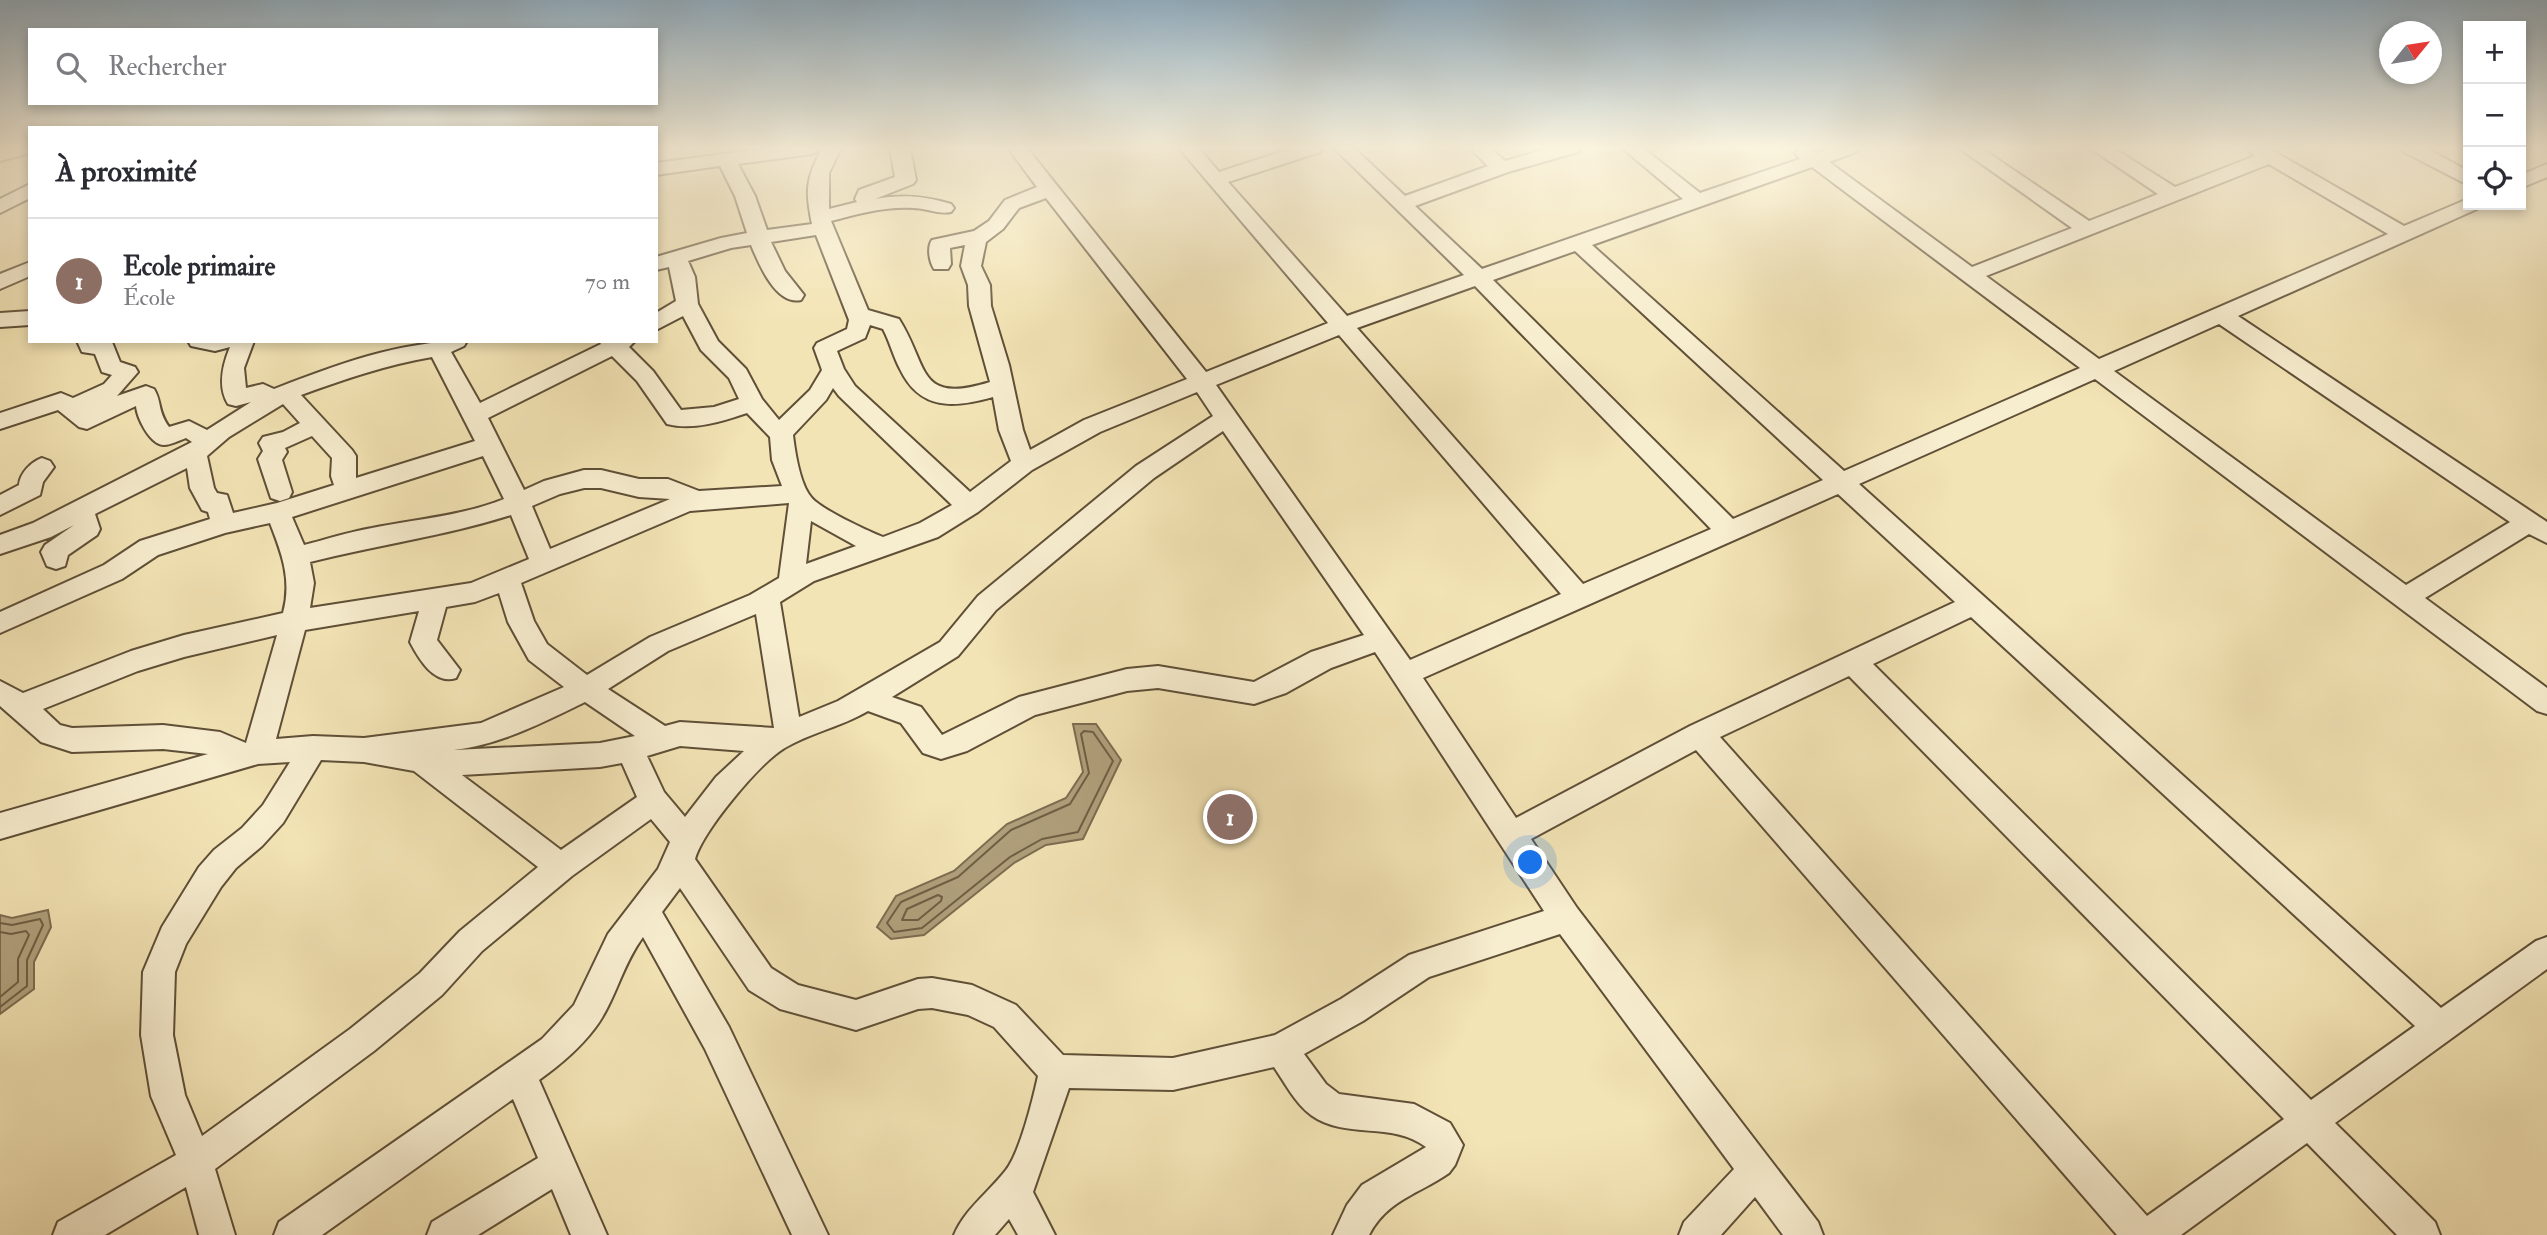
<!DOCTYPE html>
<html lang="fr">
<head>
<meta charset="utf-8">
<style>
	body { margin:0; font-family:"IM FELL Double Pica",serif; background:#f2f2f3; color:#2b2b33 }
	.controls { position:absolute; right:21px; top:21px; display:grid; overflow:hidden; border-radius:0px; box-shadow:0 4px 10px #0003 }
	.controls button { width:63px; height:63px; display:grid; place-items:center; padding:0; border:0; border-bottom:2px solid #e1e1e2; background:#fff; color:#2b2b33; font:35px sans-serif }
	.compass { position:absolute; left:2379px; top:21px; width:63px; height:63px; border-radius:50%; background:#fff; box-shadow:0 4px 10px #0003; rotate:60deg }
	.you { position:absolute; left:1531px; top:863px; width:24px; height:24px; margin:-18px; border:5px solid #fff; border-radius:50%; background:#1a73e8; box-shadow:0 0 0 10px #1a73e833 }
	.badge { display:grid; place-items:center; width:46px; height:46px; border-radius:50%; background:#7c3aed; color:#fff; font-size:23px; font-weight:700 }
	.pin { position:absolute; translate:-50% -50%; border:4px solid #fff; box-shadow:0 2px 7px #0006 }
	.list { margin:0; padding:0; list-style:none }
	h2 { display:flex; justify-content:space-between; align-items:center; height:91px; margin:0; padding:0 28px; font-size:30px }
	h2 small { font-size:23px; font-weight:400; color:#7c7c81 }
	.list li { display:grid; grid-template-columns:46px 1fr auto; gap:21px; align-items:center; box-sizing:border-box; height:126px; padding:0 28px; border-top:2px solid #e1e1e2 }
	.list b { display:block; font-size:26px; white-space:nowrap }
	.list p { margin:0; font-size:23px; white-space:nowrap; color:#7c7c81 }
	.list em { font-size:23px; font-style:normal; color:#7c7c81 }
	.icon { flex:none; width:38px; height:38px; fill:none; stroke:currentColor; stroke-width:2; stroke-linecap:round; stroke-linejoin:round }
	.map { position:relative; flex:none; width:2547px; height:1235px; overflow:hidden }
	.search { position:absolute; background:#fff; box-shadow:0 4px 10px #0003; left:28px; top:28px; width:630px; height:77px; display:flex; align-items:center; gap:18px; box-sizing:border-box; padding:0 24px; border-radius:0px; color:#7c7c81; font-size:26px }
	.panel { position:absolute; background:#fff; box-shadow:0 4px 10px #0003; left:28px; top:126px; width:630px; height:217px; border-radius:0px }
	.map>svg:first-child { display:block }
	.water { fill:#b0a07c; stroke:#7c6c50; stroke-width:2 }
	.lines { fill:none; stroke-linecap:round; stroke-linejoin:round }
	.shore { stroke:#6f5e44; stroke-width:2 }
	.street-casing { stroke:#5f4f37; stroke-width:4 }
	.street { fill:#f7edcf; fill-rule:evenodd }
</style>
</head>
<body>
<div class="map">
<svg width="2547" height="1235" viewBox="0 0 2547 1235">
	<rect width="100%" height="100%" fill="#f3e4b5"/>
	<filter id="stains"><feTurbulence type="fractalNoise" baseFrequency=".00286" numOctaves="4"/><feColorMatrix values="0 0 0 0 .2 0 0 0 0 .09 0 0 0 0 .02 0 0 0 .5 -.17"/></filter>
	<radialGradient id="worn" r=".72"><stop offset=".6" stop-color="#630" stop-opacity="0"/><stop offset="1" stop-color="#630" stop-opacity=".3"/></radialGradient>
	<path class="water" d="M1073 724H1096L1121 760 1083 839 1046 845 1014 863 924 935 891 939 877 927 896 896 954 871 1007 824 1066 798 1083 772Z
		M48 910 51 927 34 962V989L0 1014V915L12 918Z"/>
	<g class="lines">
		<path class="shore" d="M1084 731 1093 732 1113 761 1078 832 1042 839 1010 857 922 928 894 932 887 923 901 902 958 877 1011 830 1070 804 1089 773 1081 734Z
			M938 895 942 897 941 901 918 920H902L907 909Z
			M0 923 12 925 40 919 43 925 27 960V986L0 1007
			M0 932 11 934 26 931 29 935 18 959V982L0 997"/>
		<defs>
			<path id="street" d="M4 148H30V153L0 161V149Z
				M768 148H821L812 154 738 164 755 196 767 230 812 224C805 190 806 179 822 148H841L829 173V209L857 202 855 199 859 190 895 177 890 148H910L916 180 913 184 875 199C902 194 925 196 951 204L954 208 951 212C939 215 926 208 913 208 886 206 858 214 831 221L868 310 899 319C929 366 916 405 990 382L969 306 968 285 961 266 965 245 950 248 951 264 948 269H934C929 261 927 247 932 240L974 231 989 221 1005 200 1037 187 1008 148H1027L1206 372 1328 323 1179 148H1199L1219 172 1293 148H1322L1320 152 1228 182 1347 316 1464 275 1334 148H1354L1405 196 1488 166 1470 148H1490L1505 161 1549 148H1580L1578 152 1508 172 1415 206 1482 269 1683 199 1622 148H1643L1700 193 1800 159 1795 153 1798 149 1809 148 1817 153 1830 148H1858L1856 152 1829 162 1972 267 2072 228 1959 148H1981L2089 221 2158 194 2090 148H2113L2175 187 2255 156 2247 148H2268L2404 226 2463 201 2468 199V205H2480L2477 209 2238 316 2547 522V543L2529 534 2425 598 2547 688V714L2537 711 2095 379 1859 484 2441 1008 2536 941 2547 937V969L2335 1123 2435 1222 2440 1235H2397L2307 1143 2181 1235H2117L1696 750 1531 839 1577 908 1818 1222 1823 1235H1783L1755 1197 1721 1235H1679L1684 1222 1734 1169 1560 934 1429 977 1363 1021 1304 1054 1326 1084 1339 1094 1414 1104 1450 1123 1463 1145 1455 1165 1449 1173C1419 1194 1387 1200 1369 1235H1333L1347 1205 1362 1185 1426 1147C1392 1121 1346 1140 1311 1115 1295 1103 1285 1083 1274 1067L1173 1090 1069 1088 1033 1192 1055 1235H1018L1009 1219 995 1235H954C965 1209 989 1192 1006 1170 1020 1152 1033 1099 1038 1076L994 1027 968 1015 932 1008 918 1009 856 1030 780 1009 749 990 680 888 662 912 729 1027 828 1235H792L705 1049 643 937C622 965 615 1002 595 1028 579 1049 560 1065 539 1080L607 1235H571L552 1189 478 1235H427L432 1222 538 1158 513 1099 322 1235H274L279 1222 542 1039 574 1005 608 934 658 869 670 842 651 819 572 876 482 951 442 995 374 1051 215 1169 235 1235H199L186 1187 105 1235H53L58 1222 176 1155 151 1096 141 1035 143 972 162 927 199 867 214 850 242 828 263 805 290 762 258 764 0 839V813L208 754 163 749 72 752 41 742 0 706V681L23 693 131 651 184 635 283 613C292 580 282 554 270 523L225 533 158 555 122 579 0 633V612L104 565 140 541 210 519 208 512 202 510 190 488 187 468 95 514 100 529 97 535 68 555 65 566 56 569 47 566 41 552 45 545 74 525 51 537 0 554V535L33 523 192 442 186 438C180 440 171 445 164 445 150 445 137 418 136 406L87 429 79 427 58 410 0 429V413L61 393 73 398 104 384 112 375 102 372 95 354 82 352 77 341 112 342 120 362 135 367 138 372 117 396 146 386 154 389C162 402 157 410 169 427L189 421 207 430 251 402 236 406 228 404C217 386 223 364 230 347L215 351 191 346 188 341H254L244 368 246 388 263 384 274 389C336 365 399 341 467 341L464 346 451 352 480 403 601 344 599 341H635L629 347 653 371 681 410 714 407 739 399 729 378 701 350 683 316 656 330V313L676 301 669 267 656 270V257L721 238 747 233 735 196 720 166 656 175V163ZM2269 164 2388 234 2099 359 1986 276ZM1812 167 2080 368 1844 471 1592 245ZM1046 198 1187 379 1084 420 1030 450 1023 430 1009 365 991 306 990 285 981 266 986 242 1003 229 1019 208ZM816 235 849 320 847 329 817 343 814 348 822 370 810 390 779 420 762 399 746 369 718 341 698 304 695 277 688 261 731 248 751 245C759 264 776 306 801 300L804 295 785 271 771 242ZM1575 251 1823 480 1733 519 1493 280ZM1475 286 1711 529 1583 584 1357 328ZM2219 324 2510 522 2406 585 2114 371ZM870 325 883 329C890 342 893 356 900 369 920 411 954 408 993 397L999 430 1011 461 970 492 855 386 844 369 837 351 865 338ZM1339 335 1561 594 1410 660 1216 385ZM612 356 637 381 667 424C693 431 723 421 747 413L770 437 772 460 782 486 699 491 668 479H639L601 470H584L544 481 524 490 488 418ZM432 357 475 441 356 478V456L352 450 301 395C345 379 386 365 432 357ZM833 388 839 396 952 505 920 523 883 537C868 531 820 509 811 497 800 484 795 452 793 435L826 400ZM1197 392 1213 416 1136 466 978 596 940 642 838 701 799 717 780 602 814 581 938 537 978 512 1032 470 1100 432ZM283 404 300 423 283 432 263 437 259 443 263 451 258 459 271 498 280 501 289 498 292 492 282 460 287 452 285 448 312 436 332 458 331 476 334 485 277 503 233 513 227 495 217 493 214 488 207 456 229 437ZM1223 431 1364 635 1311 652 1254 682 1158 666 1127 669 1019 697 942 735 921 707 892 697 958 656 996 610 1154 478ZM483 456 504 499C462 516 416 519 372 528 349 532 327 539 304 545L292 517ZM584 488H601L639 497 670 499 550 549 532 506 560 494ZM1838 494 1955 602 1690 726 1516 818 1423 678ZM789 503 779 578 750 595 650 637 587 675 547 644 534 621 521 583 690 511ZM511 515 529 559 471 583 310 608 314 583 310 562C377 545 445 536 511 515ZM811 521 856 546 806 564ZM499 593 508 622 529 660 564 687 481 723 364 738 313 736 276 739 305 630 419 611 410 642C419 659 434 685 456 678L460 670 437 640 446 607 475 602ZM756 614 774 728 680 722 665 726 608 689 668 651ZM1971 617 2415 1026 2311 1100 1873 664ZM277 635 246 743 220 732 163 725 72 728 60 725 43 709 138 671 184 657ZM1375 652 1544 911 1409 955 1341 999 1275 1035 1173 1058 1063 1055 1016 1005 972 985 932 978 918 979 856 1000 798 985 771 968 695 859C703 831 758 765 783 749 809 733 841 727 868 711L901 723 923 753 941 759 967 751 1035 715 1127 691 1158 688 1254 704 1286 693 1331 668ZM1849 676 2284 1119 2147 1216 1720 737ZM585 702 635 736 600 743 454 750C502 744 542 723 585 702ZM680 746 744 751 716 777 685 817 664 792 647 756ZM321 760 364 762 414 771 538 867 460 931 420 973 350 1029 202 1136 185 1095 173 1035 175 972 186 944 221 887 236 868 262 846 283 823ZM622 763 637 797 561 850 462 775 600 767Z
				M2402 148H2426L2468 171V185L2404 152Z
				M2547 164V177L2521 188V175Z
				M30 184V198L0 213V199Z
				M30 262V276L0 289V274Z
				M30 311V325L0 327V313Z
				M42 458 50 461 54 467 43 482 40 495 0 515V495L19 485C20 473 31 462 42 458Z"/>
		</defs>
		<use href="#street" class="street-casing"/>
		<use href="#street" class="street"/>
	</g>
	<linearGradient id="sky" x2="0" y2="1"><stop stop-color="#91acbd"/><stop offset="0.46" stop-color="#faf3de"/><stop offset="1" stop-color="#faf3de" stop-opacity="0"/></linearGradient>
	<rect width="2547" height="321" fill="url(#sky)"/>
	<rect width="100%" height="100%" filter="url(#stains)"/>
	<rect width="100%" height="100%" fill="url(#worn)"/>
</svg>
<div class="controls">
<button>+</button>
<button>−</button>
<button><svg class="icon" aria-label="locate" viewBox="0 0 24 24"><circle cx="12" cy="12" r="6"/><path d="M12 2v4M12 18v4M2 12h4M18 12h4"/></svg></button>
</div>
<svg class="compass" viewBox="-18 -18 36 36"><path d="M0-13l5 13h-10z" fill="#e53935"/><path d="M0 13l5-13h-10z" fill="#7c7c81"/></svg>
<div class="you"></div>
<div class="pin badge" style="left:1230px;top:817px;background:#8d6e63">1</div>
<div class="search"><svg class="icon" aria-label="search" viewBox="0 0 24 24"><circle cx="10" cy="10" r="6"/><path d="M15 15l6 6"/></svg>Rechercher</div>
<section class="panel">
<h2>À proximité<small></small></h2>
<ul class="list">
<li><span class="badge" style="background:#8d6e63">1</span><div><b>Ecole primaire</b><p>École</p></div><em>70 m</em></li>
</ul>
</section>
</div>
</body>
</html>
